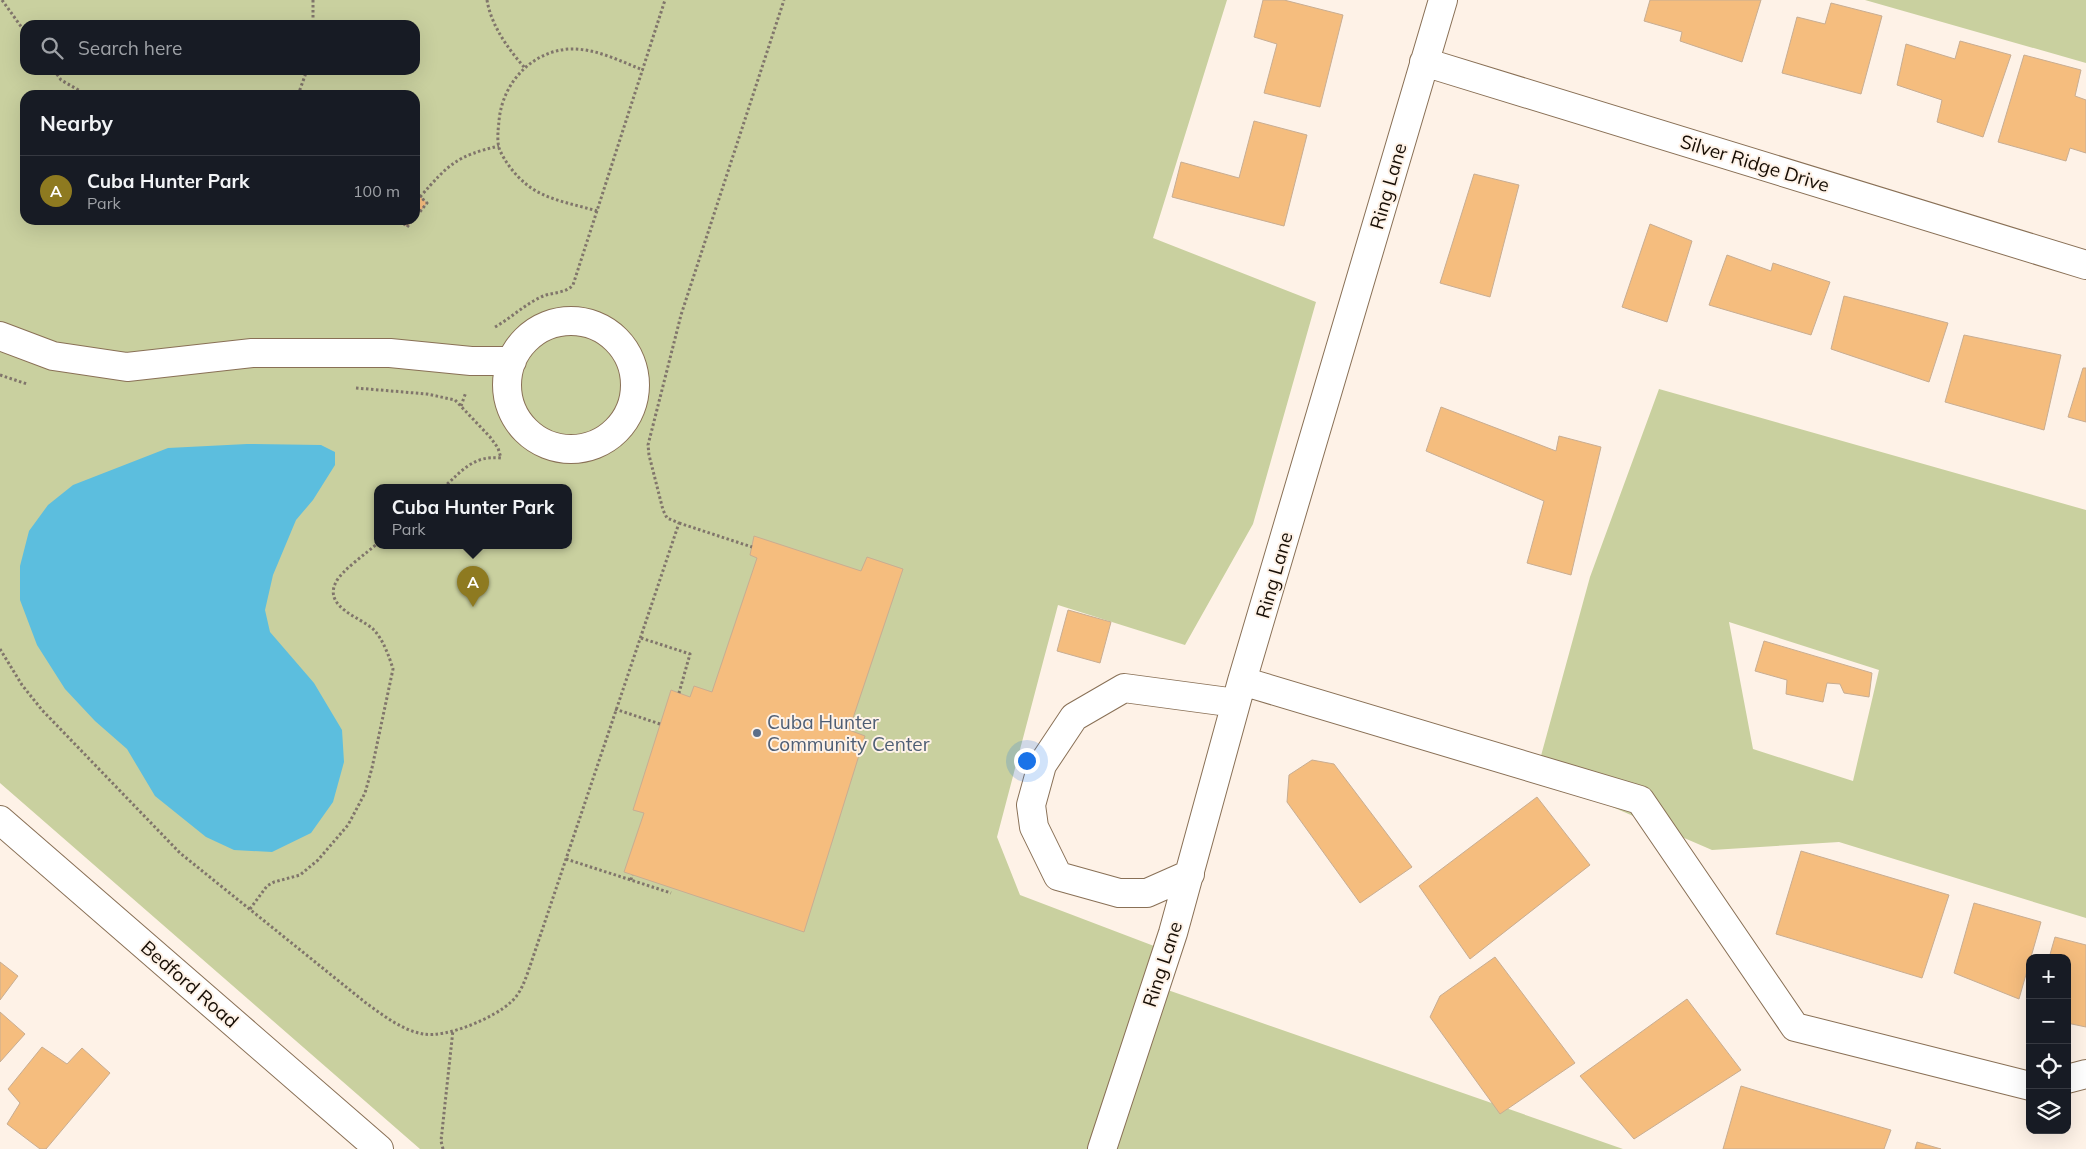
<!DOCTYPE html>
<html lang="en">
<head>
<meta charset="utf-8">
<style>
	body { margin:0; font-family:Mulish,sans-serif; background:#20242c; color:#f1f3f6 }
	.controls { position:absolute; right:15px; bottom:15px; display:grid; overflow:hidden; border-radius:10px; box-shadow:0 5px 20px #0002 }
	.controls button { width:45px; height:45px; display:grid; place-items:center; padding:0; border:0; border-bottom:1px solid #363941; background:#171b24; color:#f1f3f6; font:25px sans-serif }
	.you { position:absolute; left:1026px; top:760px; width:18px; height:18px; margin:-12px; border:4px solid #fff; border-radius:50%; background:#1a73e8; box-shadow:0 0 0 8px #1a73e833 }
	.badge { display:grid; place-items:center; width:32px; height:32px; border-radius:50%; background:#8e7a20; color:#fff; font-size:16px; font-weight:700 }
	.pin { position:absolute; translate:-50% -41px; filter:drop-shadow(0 1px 2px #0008) }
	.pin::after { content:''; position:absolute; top:26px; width:18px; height:15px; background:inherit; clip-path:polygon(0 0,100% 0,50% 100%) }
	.popup { position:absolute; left:374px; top:484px; width:198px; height:65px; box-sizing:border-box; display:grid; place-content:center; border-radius:10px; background:#171b24; filter:drop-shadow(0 1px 4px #0005); font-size:16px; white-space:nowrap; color:#9ea1a6 }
	.popup b { font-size:19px; color:#f1f3f6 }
	.popup::after { content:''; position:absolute; left:50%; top:100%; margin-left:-10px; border:10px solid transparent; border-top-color:#171b24 }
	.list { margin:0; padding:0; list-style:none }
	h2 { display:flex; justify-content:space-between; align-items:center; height:65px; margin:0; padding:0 20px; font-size:21px }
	h2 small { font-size:16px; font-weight:400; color:#9ea1a6 }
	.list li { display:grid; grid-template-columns:32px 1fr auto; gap:15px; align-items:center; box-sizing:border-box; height:70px; padding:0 20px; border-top:1px solid #363941 }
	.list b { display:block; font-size:19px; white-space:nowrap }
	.list p { margin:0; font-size:16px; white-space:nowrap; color:#9ea1a6 }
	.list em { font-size:16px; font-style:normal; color:#9ea1a6 }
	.icon { flex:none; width:28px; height:28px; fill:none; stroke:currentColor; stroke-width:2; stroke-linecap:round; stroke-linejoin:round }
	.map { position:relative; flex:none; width:2086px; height:1149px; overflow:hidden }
	.search { position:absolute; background:#171b24; box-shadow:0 5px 20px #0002; left:20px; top:20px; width:400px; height:55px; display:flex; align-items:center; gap:12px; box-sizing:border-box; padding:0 18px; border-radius:15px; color:#9ea1a6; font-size:19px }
	.panel { position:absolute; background:#171b24; box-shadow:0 5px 20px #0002; left:20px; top:90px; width:400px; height:135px; border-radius:15px }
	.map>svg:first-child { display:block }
	.green { fill:#c9d09f; fill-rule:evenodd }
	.water { fill:#5cbede }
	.building { fill:#f5bd7e; stroke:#c8ad92 }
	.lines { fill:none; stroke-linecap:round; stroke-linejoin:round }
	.minor-casing { stroke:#897056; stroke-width:30 }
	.path { stroke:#80756b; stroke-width:3; stroke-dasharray:2.5 2.5; stroke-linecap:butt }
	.minor { stroke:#fff; stroke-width:28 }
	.service-dot { fill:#5c6f8a; stroke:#fef2e7; stroke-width:2 }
	.labels { text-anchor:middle; stroke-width:4; stroke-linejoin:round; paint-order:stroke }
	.street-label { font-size:19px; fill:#170e05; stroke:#fef2e7 }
	.service-label { font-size:19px; fill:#4e5e75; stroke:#fef2e7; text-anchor:start }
</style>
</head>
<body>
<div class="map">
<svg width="2086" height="1149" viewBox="0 0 2086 1149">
	<rect width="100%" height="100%" fill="#fef2e7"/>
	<path class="green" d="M0 0H1227L1153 238 1316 302 1253 524 1185 645 1058 605 997 837 1020 895 1154 946 1100 1149H420L0 783ZM25 25H415V70H25ZM25 95H415V220H25ZM378 488H568V546H378Z
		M1865 0H2086V63Z
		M1659 389 2086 510V918L1839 842 1712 850 1536 774 1590 577ZM1729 622 1879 670 1853 781 1753 749Z
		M1162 988 1623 1149H1108Z"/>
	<path class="water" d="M247 444 321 445 335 452V465L313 500 296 520 273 575 265 610 270 632 314 683 342 730 344 762 333 802 311 833 272 852 234 850 206 837 155 796 127 749 95 721 65 689 37 645 20 600V566L29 531 48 505 73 485 168 448Z"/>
	<path class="building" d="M1263 0H1284L1343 15 1320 107 1264 93 1277 44 1254 37Z
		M1650 0H1761L1742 62 1680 41 1682 32 1644 21Z
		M1831 3 1882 16 1861 94 1782 73 1797 17 1825 24Z
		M1960 41 2011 55 1983 137 1937 122 1942 100 1897 85 1906 44 1955 59Z
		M2024 55 2081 70 2075 96 2086 100V153L2070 148 2066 161 1998 142Z
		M1254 121 1307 135 1284 226 1172 197 1181 162 1239 178Z
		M1474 174 1519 185 1490 297 1440 283Z
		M415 192 427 203 415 217Z
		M400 220H413L407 227Z
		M1650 224 1692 241 1667 322 1622 307Z
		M1727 255 1771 271 1773 263 1830 282 1811 335 1709 305Z
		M1844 296 1948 323 1929 382 1831 349Z
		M1964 335 2061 355 2044 430 1945 402Z
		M2083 368H2086V422L2068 417Z
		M1441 407 1556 451 1559 436 1601 447 1571 575 1527 563 1544 501 1426 451Z
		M754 536 861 571 867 557 903 569 849 730 865 736 804 932 624 872 644 813 633 810 671 690 690 697 694 686 712 692 757 558 750 555Z
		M1068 610 1111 622 1100 663 1057 651Z
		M1764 641 1872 673 1869 697 1844 693 1840 684 1827 683 1823 702 1786 694 1787 680 1755 671Z
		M1312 760 1334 764 1412 867 1360 903 1287 802 1289 775Z
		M1537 797 1590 865 1470 959 1419 886Z
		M1801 851 1949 895 1922 978 1776 934Z
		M1974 903 2041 922 2019 999 1954 973Z
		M2055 937 2086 945V1027L2067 1023V958H2049Z
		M1495 957 1575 1063 1500 1114 1430 1017 1440 996Z
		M0 962 18 976 0 1000Z
		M1687 999 1741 1070 1634 1139 1580 1076Z
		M0 1012 25 1034 0 1062Z
		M42 1047 67 1064 82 1048 110 1073 46 1149H40L7 1124 20 1103 8 1089Z
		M1741 1086 1777 1097 1891 1130 1884 1149H1723Z
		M1917 1142 1941 1149H1915Z"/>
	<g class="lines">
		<defs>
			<path id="minor" d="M1424 62 2086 265
				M507 385a64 64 0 1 1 128 0a64 64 0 1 1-128 0Z
				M0 336 53 356 127 367 252 353H390L471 361H512
				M1242 681 1640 800 1795 1027 2030 1086
				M0 820 379 1149
				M1190 874 1147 893H1119L1058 876 1034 827 1031 805 1042 765 1074 717 1124 688 1236 703
				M2067 1079 2086 1074
				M1102 1149 1173 933 1242 681 1443 0"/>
		</defs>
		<use href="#minor" class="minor-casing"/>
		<path class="path" d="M2 0 25 32
			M313 0V25
			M487 0C491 25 508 49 525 68
			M54 70 61 80 87 95
			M298 95 307 70
			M415 192 427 203 415 218
			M420 197C449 164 456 156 499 146
			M597 211C574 204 545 200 526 184 515 175 504 161 499 148 497 140 498 130 499 121 502 84 531 51 570 49 595 48 620 61 643 70
			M400 220 407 227 413 220
			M495 327C511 318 524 305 541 297 551 292 565 294 573 285L665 0
			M0 375 27 384
			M356 388 427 394 455 400 490 437 498 448 501 458C473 455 462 471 443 488
			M461 406 466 392
			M679 523 752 547
			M641 638 690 654 679 693
			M0 649 22 685 42 710 180 853 366 1003C384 1016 402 1030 423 1034 447 1038 494 1018 511 1002 520 994 524 983 528 972L679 523 667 518 663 510 649 455 648 445 681 315 784 0
			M615 709 660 724
			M566 859 671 893
			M631 880 632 875
			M250 909 267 886 274 882 300 875 318 860 348 825 365 793 372 768 393 669C389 656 383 639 373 629 360 617 323 607 336 582 342 570 367 553 378 543
			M443 1149 441 1141 453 1030"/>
		<use href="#minor" class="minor"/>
	</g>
	<circle class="service-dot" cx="757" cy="733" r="5"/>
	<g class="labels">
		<g class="street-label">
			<text transform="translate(1755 163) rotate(17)" y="7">Silver Ridge Drive</text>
			<text transform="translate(1388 186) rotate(-74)" y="7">Ring Lane</text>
			<text transform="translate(1274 575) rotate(-74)" y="7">Ring Lane</text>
			<text transform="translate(1162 964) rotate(-72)" y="7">Ring Lane</text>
			<text transform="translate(190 984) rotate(41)" y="7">Bedford Road</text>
		</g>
		<g class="service-label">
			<text x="767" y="729">Cuba Hunter<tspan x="767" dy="22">Community Center</tspan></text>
		</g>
	</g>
</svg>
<div class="controls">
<button>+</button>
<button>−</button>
<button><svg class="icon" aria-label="locate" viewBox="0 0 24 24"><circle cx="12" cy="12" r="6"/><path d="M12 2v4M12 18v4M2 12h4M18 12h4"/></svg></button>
<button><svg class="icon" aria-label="layers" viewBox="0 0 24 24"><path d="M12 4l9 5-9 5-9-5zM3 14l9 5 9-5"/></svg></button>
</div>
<div class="you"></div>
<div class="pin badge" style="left:473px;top:607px">A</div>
<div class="popup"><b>Cuba Hunter Park</b>Park</div>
<div class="search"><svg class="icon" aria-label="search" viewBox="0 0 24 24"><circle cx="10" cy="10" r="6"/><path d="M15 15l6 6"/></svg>Search here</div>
<section class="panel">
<h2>Nearby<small></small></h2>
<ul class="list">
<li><span class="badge">A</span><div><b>Cuba Hunter Park</b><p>Park</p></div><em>100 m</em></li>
</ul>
</section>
</div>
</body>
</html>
